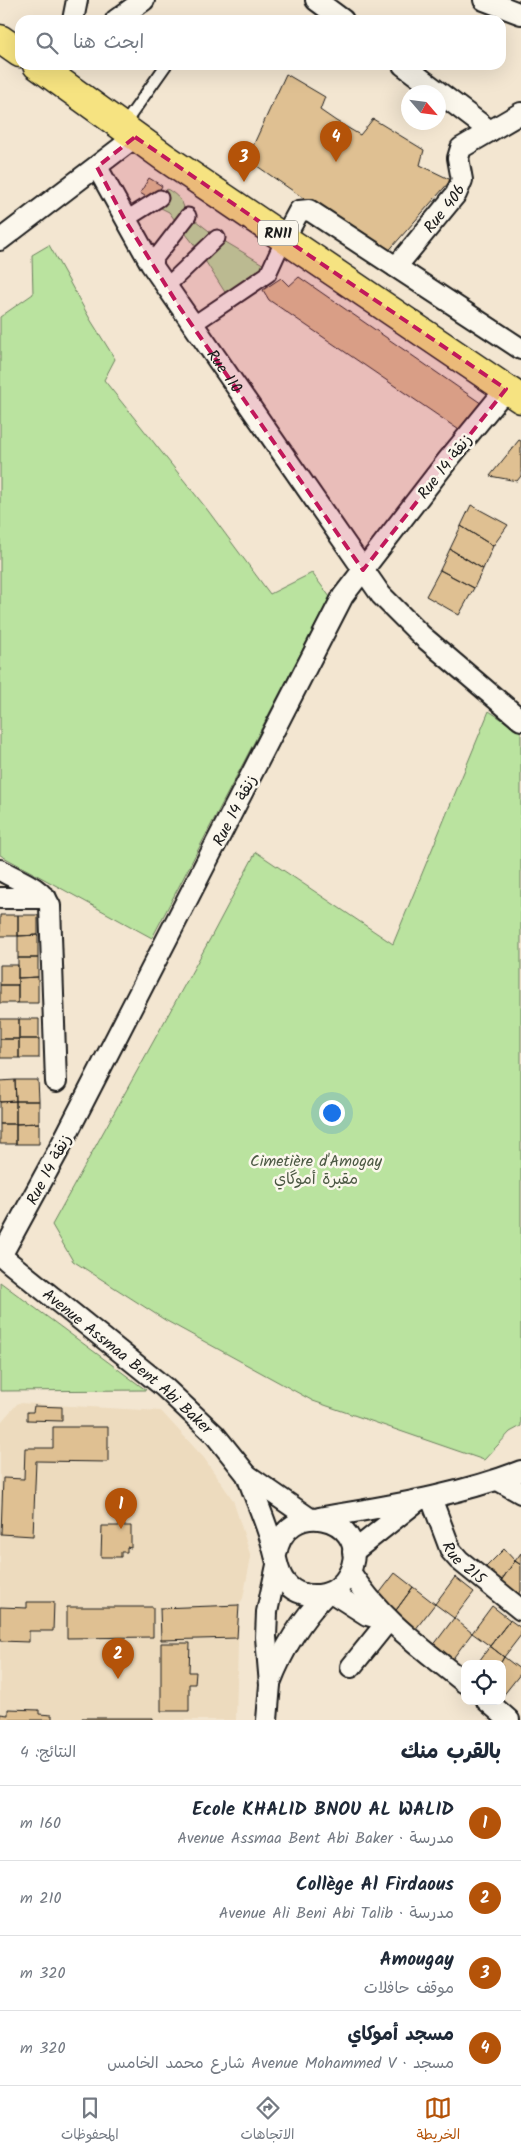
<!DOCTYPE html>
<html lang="ar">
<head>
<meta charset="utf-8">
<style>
	body { margin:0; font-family:Kalam,"Playpen Sans Arabic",sans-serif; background:#f6f6f7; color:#1f2937; direction:rtl }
	.controls { position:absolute; right:15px; bottom:15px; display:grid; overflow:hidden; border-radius:10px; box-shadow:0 5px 20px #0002 }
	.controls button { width:45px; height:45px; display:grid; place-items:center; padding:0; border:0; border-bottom:1px solid #e0e1e3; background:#fff; color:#1f2937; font:25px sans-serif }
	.compass { position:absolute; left:401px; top:85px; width:45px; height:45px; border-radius:50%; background:#fff; box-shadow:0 5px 20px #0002; rotate:118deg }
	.you { position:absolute; left:331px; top:1112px; width:18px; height:18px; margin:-12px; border:4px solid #fff; border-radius:50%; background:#1a73e8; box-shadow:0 0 0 8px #1a73e833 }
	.badge { display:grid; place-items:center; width:32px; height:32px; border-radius:50%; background:#b45309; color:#fff; font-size:16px; font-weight:700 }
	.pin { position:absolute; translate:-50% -41px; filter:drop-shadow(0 1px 2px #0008) }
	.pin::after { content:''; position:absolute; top:26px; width:18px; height:15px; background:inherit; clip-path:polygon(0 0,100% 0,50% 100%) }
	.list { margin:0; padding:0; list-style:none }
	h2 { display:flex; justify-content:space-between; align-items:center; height:65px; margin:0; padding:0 20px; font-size:21px }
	h2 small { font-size:16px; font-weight:400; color:#747a83 }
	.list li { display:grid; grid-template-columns:32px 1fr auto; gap:15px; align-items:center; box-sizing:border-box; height:75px; padding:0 20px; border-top:1px solid #e0e1e3 }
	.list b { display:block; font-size:19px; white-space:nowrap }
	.list p { margin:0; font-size:16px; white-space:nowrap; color:#747a83 }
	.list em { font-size:16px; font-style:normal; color:#747a83 }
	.icon { flex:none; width:28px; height:28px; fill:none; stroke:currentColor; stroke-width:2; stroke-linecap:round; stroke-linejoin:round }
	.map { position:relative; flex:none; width:521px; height:1720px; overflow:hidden; direction:ltr }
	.search { position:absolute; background:#fff; box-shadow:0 5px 20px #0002; left:15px; right:15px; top:15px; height:55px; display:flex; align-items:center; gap:12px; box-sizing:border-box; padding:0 18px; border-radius:15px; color:#747a83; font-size:19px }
	.sheet { height:365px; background:#fff }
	nav { display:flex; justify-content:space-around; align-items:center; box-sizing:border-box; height:70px; border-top:1px solid #e0e1e3; background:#fff; font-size:14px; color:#747a83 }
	nav a { display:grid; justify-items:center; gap:2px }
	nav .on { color:#b45309 }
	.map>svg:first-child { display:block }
	.built { fill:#eddbbe }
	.green { fill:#bae39f; stroke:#6b805e }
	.building { fill:#dfc092; stroke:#1c1c1c }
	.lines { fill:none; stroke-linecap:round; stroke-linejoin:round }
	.service-casing { stroke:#1c1c1c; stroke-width:14 }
	.pedestrian-casing { stroke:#1c1c1c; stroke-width:19 }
	.minor-casing { stroke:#1c1c1c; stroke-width:24 }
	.primary-casing { stroke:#1c1c1c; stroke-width:31 }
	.service { stroke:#fbf7ec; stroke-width:10 }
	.pedestrian { stroke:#fbf7ec; stroke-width:15 }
	.minor { stroke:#fbf7ec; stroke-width:20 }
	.primary { stroke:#f6e381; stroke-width:28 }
	.marked { fill:#c2185b; fill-opacity:0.2; stroke:#c2185b; stroke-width:4; stroke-dasharray:10 6; stroke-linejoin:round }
	.labels { text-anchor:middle; stroke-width:5; stroke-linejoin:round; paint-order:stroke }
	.shield { fill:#fbf7ec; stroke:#5f5e5a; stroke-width:1 }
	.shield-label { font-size:15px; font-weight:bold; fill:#1c1c1c }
	.street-label { font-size:16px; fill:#1c1c1c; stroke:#fbf7ec }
	.park-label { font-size:16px; fill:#4b5843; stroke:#fbf7ec }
</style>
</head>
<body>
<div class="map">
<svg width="521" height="1720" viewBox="0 0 521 1720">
	<rect width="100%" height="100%" fill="#f3e6d1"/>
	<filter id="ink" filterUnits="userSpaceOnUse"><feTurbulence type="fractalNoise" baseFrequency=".02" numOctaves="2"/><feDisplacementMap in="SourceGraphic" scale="10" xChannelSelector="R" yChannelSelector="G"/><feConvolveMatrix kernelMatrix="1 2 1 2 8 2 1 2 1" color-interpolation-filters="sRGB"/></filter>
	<g filter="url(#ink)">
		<path class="built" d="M18 1403 161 1411 204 1458 233 1500 251 1557 243 1598 239 1605 236 1720H0V1423Z"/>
		<path class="green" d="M167 189C177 195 184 201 185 213L177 223 169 212 157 206Z
			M191 217 213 234 200 252 182 229Z
			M219 238 266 266 228 297 204 259Z
			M49 245 90 319 115 359 104 380 206 508 270 594 312 573 330 597 152 938 0 855V317L33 294 32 255Z
			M489 711 521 732V1426L510 1432 484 1460 313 1401 165 1320 73 1261 52 1225 210 939 256 852 393 944Z
			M0 1282 146 1390 0 1391Z"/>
		<path class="building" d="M286 74 325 97 320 110 336 121 360 135 373 119 424 150 420 165 451 180 385 255 247 159Z
			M149 178 162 186 153 201 140 193Z
			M299 277 485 406 465 434 269 300 263 290 281 278 289 286Z
			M519 440 521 441V476L517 481 490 476Z
			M471 505 508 525 493 546 461 526Z
			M461 526 493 546 483 569 450 549Z
			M450 549 483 569 474 588 440 570Z
			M440 570 474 588 459 615 426 596Z
			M0 915H18V936H0Z
			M18 915H38V935L18 936Z
			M38 935V958H18V936Z
			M18 958H38V977L18 978Z
			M0 965H18V985H0Z
			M38 977V1003H18V978Z
			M0 985H18V1003H0Z
			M0 1019H19V1039H0Z
			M19 1019H39V1039H19Z
			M0 1039H19V1058H0Z
			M19 1039H39V1058H19Z
			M15 1080H38L39 1101H16Z
			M15 1080 16 1101 0 1102V1081Z
			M16 1101V1124H0V1102Z
			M16 1101H39V1123L16 1124Z
			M39 1123V1144H16V1124Z
			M0 1124H16V1144H0Z
			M34 1406 62 1407V1421L27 1420V1412H33Z
			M53 1427H108V1462L36 1461 33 1536 1 1534 3 1478 24 1479 25 1448H53Z
			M102 1526H131V1548L127 1547V1552H121V1557H101Z
			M504 1549 515 1561 498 1585 481 1572Z
			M521 1553V1565L515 1561Z
			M515 1561 521 1565V1591L516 1598 498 1585Z
			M395 1573 413 1587 394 1613 375 1599Z
			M455 1577 474 1592 454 1618 435 1604Z
			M413 1587 435 1604 415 1630 394 1613Z
			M27 1602H54L53 1631H29V1642L0 1641V1607L27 1608Z
			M239 1605 237 1638 161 1640 160 1608Z
			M492 1606 510 1620 490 1646 472 1633Z
			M67 1607H153V1637L67 1638Z
			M454 1618 472 1633 451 1661 433 1646Z
			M510 1620 521 1628V1635L504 1657 490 1646Z
			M161 1643H190L189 1672H196L195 1684H189V1711H161Z
			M490 1646 504 1657 500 1664H477Z
			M504 1657 521 1670V1673L502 1697V1664H500Z
			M8 1709 39 1710V1714L52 1715V1720H0V1714L8 1715Z
			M82 1718H153V1720H82Z"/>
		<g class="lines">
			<defs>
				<path id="service" d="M123 126 166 65"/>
				<path id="pedestrian" d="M125 220 160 198
					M151 264 188 216
					M166 287 217 238
					M194 324 268 274 285 237"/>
				<g id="minor">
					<path d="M316 0 343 20"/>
					<path d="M484 0 521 14"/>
					<path d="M73 20 77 0"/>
					<path d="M116 20 144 0"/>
					<path d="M403 65 490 131"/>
					<path id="s1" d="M97 167 151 264 381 595 421 635 521 720"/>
					<path d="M285 237 299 211 309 210 521 349"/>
					<path d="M0 240 135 137"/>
					<path id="s2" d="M396 267 456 194 462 180 458 158 461 148 521 113"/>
					<path d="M0 870C18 880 41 887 50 906L56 1082"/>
					<path d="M0 898H46"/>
					<path id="s3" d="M0 1255 164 1387 215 1435 247 1475 309 1518"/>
					<path d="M1 1256 57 1153 343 596 447 461 506 389"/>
					<path d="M247 1475C256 1501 269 1528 275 1555 278 1565 278 1574 286 1583 295 1594 310 1597 324 1594 338 1591 348 1579 352 1566 367 1516 285 1496 276 1555"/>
					<path d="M498 1480 521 1493"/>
					<path id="s4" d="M431 1498 451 1551 459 1560 521 1610"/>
					<path d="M319 1518C387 1506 456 1496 521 1471"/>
					<path d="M353 1552 416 1502"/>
					<path d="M350 1572C380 1619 422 1648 465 1683"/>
					<path d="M331 1592 367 1615 388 1621"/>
					<path d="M351 1667 388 1621"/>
					<path d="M270 1683C283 1649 300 1621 326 1594"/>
					<path d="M487 1701 509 1720"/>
					<path d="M267 1720 270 1685 266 1637 267 1612 277 1565"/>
				</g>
				<path id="primary" d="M0 39 20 53
					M37 65 164 157 521 399"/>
			</defs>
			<use href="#service" class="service-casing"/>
			<use href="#pedestrian" class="pedestrian-casing"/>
			<use href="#minor" class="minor-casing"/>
			<use href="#primary" class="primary-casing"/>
			<use href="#service" class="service"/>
			<use href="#pedestrian" class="pedestrian"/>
			<use href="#minor" class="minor"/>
			<use href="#primary" class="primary"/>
		</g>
	</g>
	<path class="marked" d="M135 137 506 389 363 570 180 308 125 220 97 167Z"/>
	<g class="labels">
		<rect class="shield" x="258" y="220.5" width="40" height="25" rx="4"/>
		<g class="shield-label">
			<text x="278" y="238">RN11</text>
		</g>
		<g class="street-label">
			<text dy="6" stroke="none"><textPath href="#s2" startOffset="76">Rue 406</textPath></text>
			<text dy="6" stroke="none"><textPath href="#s1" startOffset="241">Rue 110</textPath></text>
			<text transform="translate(444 466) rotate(-52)" y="6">Rue 14 زنقة</text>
			<text transform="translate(234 810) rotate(-63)" y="6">Rue 14 زنقة</text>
			<text transform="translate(48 1169) rotate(-62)" y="6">Rue 14 زنقة</text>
			<text dy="6" stroke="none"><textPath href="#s3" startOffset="166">Avenue Assmaa Bent Abi Baker</textPath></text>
			<text dy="6" stroke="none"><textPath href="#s4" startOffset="74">Rue 215</textPath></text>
		</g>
		<g class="park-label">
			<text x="316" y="1166">Cimetière d'Amogay<tspan x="316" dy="18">مقبرة أموگاي</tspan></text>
		</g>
	</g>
</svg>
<div class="controls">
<button><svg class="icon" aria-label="locate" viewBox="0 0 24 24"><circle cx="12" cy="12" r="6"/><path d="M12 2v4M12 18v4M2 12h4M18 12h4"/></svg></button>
</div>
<svg class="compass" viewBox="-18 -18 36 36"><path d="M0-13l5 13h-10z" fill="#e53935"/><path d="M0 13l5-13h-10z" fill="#747a83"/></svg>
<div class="you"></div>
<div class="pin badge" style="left:121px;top:1529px">1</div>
<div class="pin badge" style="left:118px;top:1679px">2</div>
<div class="pin badge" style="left:244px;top:182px">3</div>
<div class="pin badge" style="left:336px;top:162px">4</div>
<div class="search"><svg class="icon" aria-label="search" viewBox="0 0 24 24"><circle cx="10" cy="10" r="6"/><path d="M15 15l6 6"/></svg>ابحث هنا</div>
</div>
<section class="sheet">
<h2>بالقرب منك<small>النتائج: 4</small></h2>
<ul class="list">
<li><span class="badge">1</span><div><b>Ecole KHALID BNOU AL WALID</b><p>مدرسة · Avenue Assmaa Bent Abi Baker</p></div><em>160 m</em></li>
<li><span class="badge">2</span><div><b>Collège Al Firdaous</b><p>مدرسة · Avenue Ali Beni Abi Talib</p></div><em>210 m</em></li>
<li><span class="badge">3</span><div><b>Amougay</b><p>موقف حافلات</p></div><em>320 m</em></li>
<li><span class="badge">4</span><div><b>مسجد أموكاي</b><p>مسجد · Avenue Mohammed V شارع محمد الخامس</p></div><em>320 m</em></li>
</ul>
</section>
<nav>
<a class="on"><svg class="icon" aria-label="map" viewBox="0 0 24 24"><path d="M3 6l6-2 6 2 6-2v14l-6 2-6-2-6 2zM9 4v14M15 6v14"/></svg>الخريطة</a>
<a><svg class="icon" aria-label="directions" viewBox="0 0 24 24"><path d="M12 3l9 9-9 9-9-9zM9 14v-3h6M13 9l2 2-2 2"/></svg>الاتجاهات</a>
<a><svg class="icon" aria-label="saved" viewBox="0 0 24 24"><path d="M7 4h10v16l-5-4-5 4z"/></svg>المحفوظات</a>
</nav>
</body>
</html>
